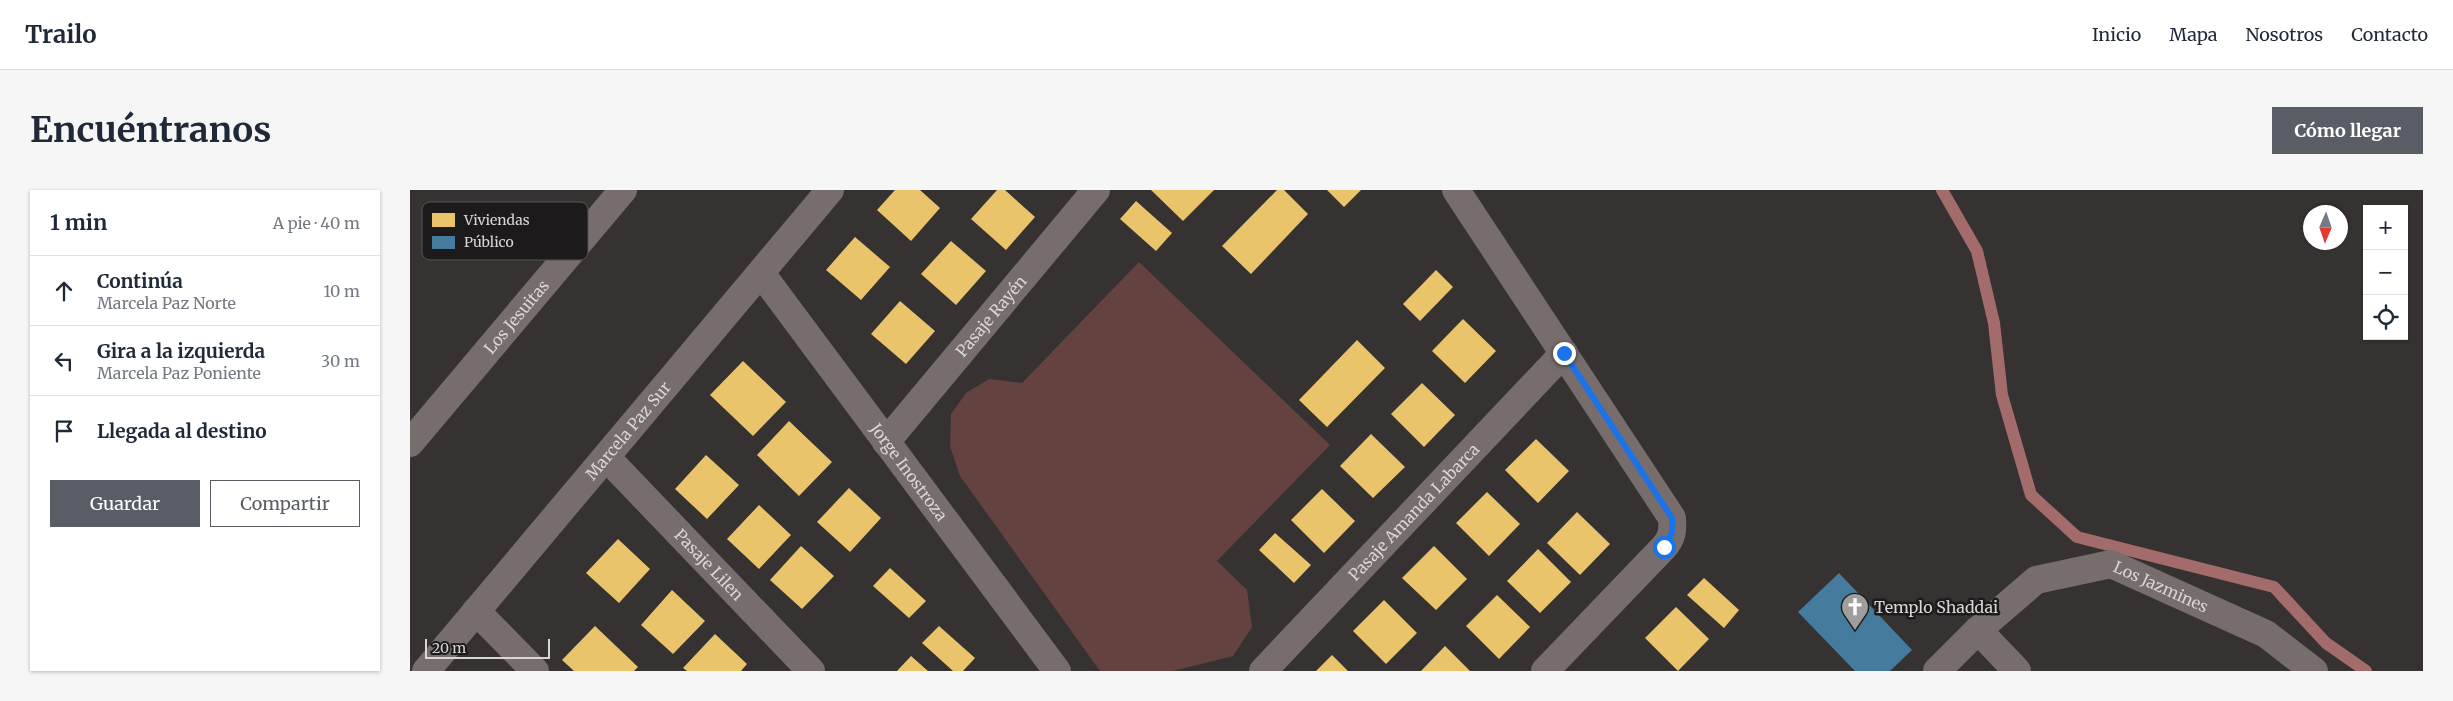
<!DOCTYPE html>
<html lang="es">
<head>
<meta charset="utf-8">
<style>
	body { margin:0; font-family:Merriweather,serif; background:#f6f6f7; color:#1f2937 }
	.controls { position:absolute; right:15px; top:15px; display:grid; overflow:hidden; border-radius:0px; box-shadow:0 1px 4px #0004 }
	.controls button { width:45px; height:45px; display:grid; place-items:center; padding:0; border:0; border-bottom:1px solid #e0e1e3; background:#fff; color:#1f2937; font:25px sans-serif }
	.compass { position:absolute; left:1893px; top:15px; width:45px; height:45px; border-radius:50%; background:#fff; box-shadow:0 1px 4px #0004; rotate:182deg }
	.scale { position:absolute; left:15px; bottom:12px; width:125px; box-sizing:border-box; padding-left:5px; border:2px solid #d9d6d6; border-top:0; font-size:14px; line-height:18px; white-space:nowrap; color:#d9d6d6; -webkit-text-stroke:4px #1c1a1a; paint-order:stroke }
	.stop { position:absolute; width:15px; height:15px; margin:-11px; border:4px solid #1a73e8; border-radius:50%; background:#fff }
	.stop.end { background:#1a73e8; border-color:#fff; box-shadow:0 1px 5px #0008 }
	.list { margin:0; padding:0; list-style:none }
	h2 { display:flex; justify-content:space-between; align-items:center; height:65px; margin:0; padding:0 20px; font-size:21px }
	h2 small { font-size:16px; font-weight:400; color:#747a83 }
	.list li { display:grid; grid-template-columns:32px 1fr auto; gap:15px; align-items:center; box-sizing:border-box; height:70px; padding:0 20px; border-top:1px solid #e0e1e3 }
	.list b { display:block; font-size:19px; white-space:nowrap }
	.list p { margin:0; font-size:16px; white-space:nowrap; color:#747a83 }
	.list em { font-size:16px; font-style:normal; color:#747a83 }
	.actions { display:flex; gap:10px; padding:15px 20px }
	.actions a { flex:1; padding:11px 0; border:1px solid #595d65; border-radius:0px; text-align:center; font-size:18px; color:#595d65 }
	.actions .main { background:#595d65; color:#fff }
	.icon { flex:none; width:28px; height:28px; fill:none; stroke:currentColor; stroke-width:2; stroke-linecap:round; stroke-linejoin:round }
	.map { position:relative; flex:none; width:2013px; height:481px; overflow:hidden; border-radius:0px }
	header { display:flex; align-items:center; gap:30px; box-sizing:border-box; height:70px; padding:0 25px; background:#fff; border-bottom:1px solid #e0e1e3 }
	header strong { font-size:24px }
	nav { display:flex; gap:28px; margin-inline-start:auto; font-size:18px }
	.intro { display:flex; align-items:center; justify-content:space-between; box-sizing:border-box; height:120px; padding:0 30px }
	h1 { margin:0; font-size:35px }
	.button { padding:12px 22px; border-radius:0px; background:#595d65; color:#fff; font-size:18px; font-weight:700 }
	main { display:flex; gap:30px; padding:0 30px }
	aside { flex:1; background:#fff; border-radius:0px; box-shadow:0 1px 4px #0004 }
	.map>svg:first-child { display:block }
	.green { fill:#644240 }
	.homes { fill:#e9c46a }
	.public { fill:#457b9d }
	.lines { fill:none; stroke-linecap:round; stroke-linejoin:round }
	.stream { stroke:#a36b69; stroke-width:12 }
	.minor { stroke:#766d6c; stroke-width:28 }
	.route { stroke:#1a73e8; stroke-width:6 }
	.labels { text-anchor:middle; stroke-width:5; stroke-linejoin:round; paint-order:stroke }
	.street-label { font-size:16px; fill:#d9d6d6; stroke:#1c1a1a }
	.poi-label { font-size:16px; fill:#d9d6d6; stroke:#1c1a1a; text-anchor:start }
	.key { fill:#1c1a1a; stroke:#555252; stroke-width:1 }
	.key-label { font-size:14px; fill:#d9d6d6 }
</style>
</head>
<body>
<header>
<strong>Trailo</strong>
<nav><a>Inicio</a><a>Mapa</a><a>Nosotros</a><a>Contacto</a></nav>
</header>
<div class="intro"><h1>Encuéntranos</h1><a class="button">Cómo llegar</a></div>
<main>
<aside>
<h2>1 min<small>A pie · 40 m</small></h2>
<ul class="list">
<li><svg class="icon" aria-label="ahead" viewBox="0 0 24 24"><path d="M12 20V5M6 11l6-6 6 6"/></svg><div><b>Continúa</b><p>Marcela Paz Norte</p></div><em>10 m</em></li>
<li><svg class="icon" aria-label="left" viewBox="0 0 24 24"><path d="M17 20v-9H6M10 6l-5 5 5 5"/></svg><div><b>Gira a la izquierda</b><p>Marcela Paz Poniente</p></div><em>30 m</em></li>
<li><svg class="icon" aria-label="arrive" viewBox="0 0 24 24"><path d="M6 21V4h12l-3 4 3 4H6"/></svg><div><b>Llegada al destino</b></div></li>
</ul>
<div class="actions"><a class="main">Guardar</a><a>Compartir</a></div>
</aside>
<div class="map">
<svg width="2013" height="481" viewBox="0 0 2013 481">
	<rect width="100%" height="100%" fill="#363232"/>
	<path class="green" d="M729 72 920 255 807 371 837 400 842 437 823 466 763 481H690L550 286 540 256 541 224 556 203 579 189 612 193Z"/>
	<path class="homes" d="M485 0H510L530 18 501 51 467 20Z
		M587 0H595L625 27 596 60 561 29Z
		M741 0H804L773 31Z
		M867 0H874L898 24 841 84 812 56Z
		M917 0H951L934 17Z
		M726 11 762 43 746 61 710 29Z
		M445 47 480 77 451 110 416 80Z
		M541 51 576 81 546 115 511 84Z
		M1026 80 1043 97 1010 131 993 114Z
		M490 111 525 141 496 174 461 144Z
		M1053 129 1086 161 1055 193 1022 161Z
		M947 150 975 178 917 237 889 210Z
		M333 171 376 212 343 246 300 205Z
		M1012 193 1045 225 1014 257 981 224Z
		M379 231 422 272 389 306 347 265Z
		M961 244 995 277 963 308 930 276Z
		M1126 249 1159 281 1128 313 1095 280Z
		M296 265 329 295 297 329 265 299Z
		M439 298 471 328 440 362 407 332Z
		M912 299 945 331 914 363 881 330Z
		M1077 302 1110 334 1079 366 1046 333Z
		M349 315 381 345 349 379 317 349Z
		M1167 322 1200 354 1170 385 1137 353Z
		M865 343 901 375 884 393 849 360Z
		M208 349 240 379 209 413 176 383Z
		M391 356 424 386 392 419 360 390Z
		M1024 356 1057 389 1026 420 992 388Z
		M1128 359 1161 392 1130 423 1097 391Z
		M480 378 516 411 499 428 463 396Z
		M1294 388 1329 420 1314 438 1277 405Z
		M262 400 295 431 263 464 231 435Z
		M1087 405 1120 437 1089 469 1056 436Z
		M974 410 1007 443 976 474 943 441Z
		M1266 417 1299 449 1268 481 1235 448Z
		M185 436 228 477 224 481H164L152 470Z
		M529 436 565 468 553 481H543L512 453Z
		M305 444 337 474 331 481H277L273 478Z
		M1035 456 1060 481H1011Z
		M922 465 938 481H906Z
		M501 466 518 481H487Z"/>
	<path class="public" d="M1429 383 1502 460 1480 481H1445L1388 422Z"/>
	<g class="lines">
		<path class="stream" d="M1532 0 1567 61 1584 133 1592 205 1621 305 1667 347 1864 397 1916 453 1956 481"/>
		<g class="minor">
			<path d="M1046 0 1262 328C1263 341 1262 348 1254 357L1135 481"/>
			<path id="s1" d="M351 83 647 481"/>
			<path id="s2" d="M476 252 686 0"/>
			<path id="s3" d="M0 253 213 0"/>
			<path id="s4" d="M196 267 401 481"/>
			<path d="M66 421 125 481"/>
			<path d="M1568 440 1607 481"/>
			<path id="s5" d="M16 481 420 0"/>
			<path id="s6" d="M853 481 1154 163"/>
			<path id="s7" d="M1527 481 1568 440 1626 390 1701 374 1856 444 1904 481"/>
		</g>
	</g>
	<g class="lines">
		<path class="route" d="M1154 163 1262 328C1263 341 1262 348 1254 357"/>
	</g>
	<defs>
		<symbol id="church-pin" viewBox="-11 -11 22 30"><path d="M0 17L-7.5 6A9.5 9.5 0 1 1 7.5 6Z" fill="#a09d9d" stroke="#1c1a1a"/><path d="M-1.2-6h2.4v3.5h3.3v2.4h-3.3V6h-2.4V-.1h-3.3v-2.4h3.3Z" fill="#fff"/></symbol>
	</defs>
	<g fill-rule="evenodd">
		<use href="#church-pin" x="1429" y="401" width="32" height="43"/>
	</g>
	<g class="labels">
		<g class="street-label">
			<text dy="6" stroke="none"><textPath href="#s2" startOffset="164">Pasaje Rayén</textPath></text>
			<text dy="6" stroke="none"><textPath href="#s3" startOffset="165">Los Jesuitas</textPath></text>
			<text dy="6" stroke="none"><textPath href="#s5" startOffset="314">Marcela Paz Sur</textPath></text>
			<text dy="6" stroke="none"><textPath href="#s1" startOffset="248">Jorge Inostroza</textPath></text>
			<text dy="6" stroke="none"><textPath href="#s6" startOffset="219">Pasaje Amanda Labarca</textPath></text>
			<text dy="6" stroke="none"><textPath href="#s4" startOffset="149">Pasaje Lilen</textPath></text>
			<text dy="6" stroke="none"><textPath href="#s7" startOffset="266">Los Jazmines</textPath></text>
		</g>
		<g class="poi-label">
			<text x="1464" y="423">Templo Shaddai</text>
		</g>
	</g>
	<rect x="12" y="12" width="166" height="58" rx="8" class="key"/>
	<rect x="22" y="23" width="23" height="14" fill="#e9c46a"/>
	<rect x="22" y="46" width="23" height="13" fill="#457b9d"/>
	<g class="key-label">
		<text x="54" y="35">Viviendas</text>
		<text x="54" y="57">Público</text>
	</g>
</svg>
<div class="controls">
<button>+</button>
<button>−</button>
<button><svg class="icon" aria-label="locate" viewBox="0 0 24 24"><circle cx="12" cy="12" r="6"/><path d="M12 2v4M12 18v4M2 12h4M18 12h4"/></svg></button>
</div>
<svg class="compass" viewBox="-18 -18 36 36"><path d="M0-13l5 13h-10z" fill="#e53935"/><path d="M0 13l5-13h-10z" fill="#747a83"/></svg>
<div class="scale">20 m</div>
<div class="stop" style="left:1254px;top:357px"></div>
<div class="stop end" style="left:1154px;top:163px"></div>
</div>
</main>
</body>
</html>
